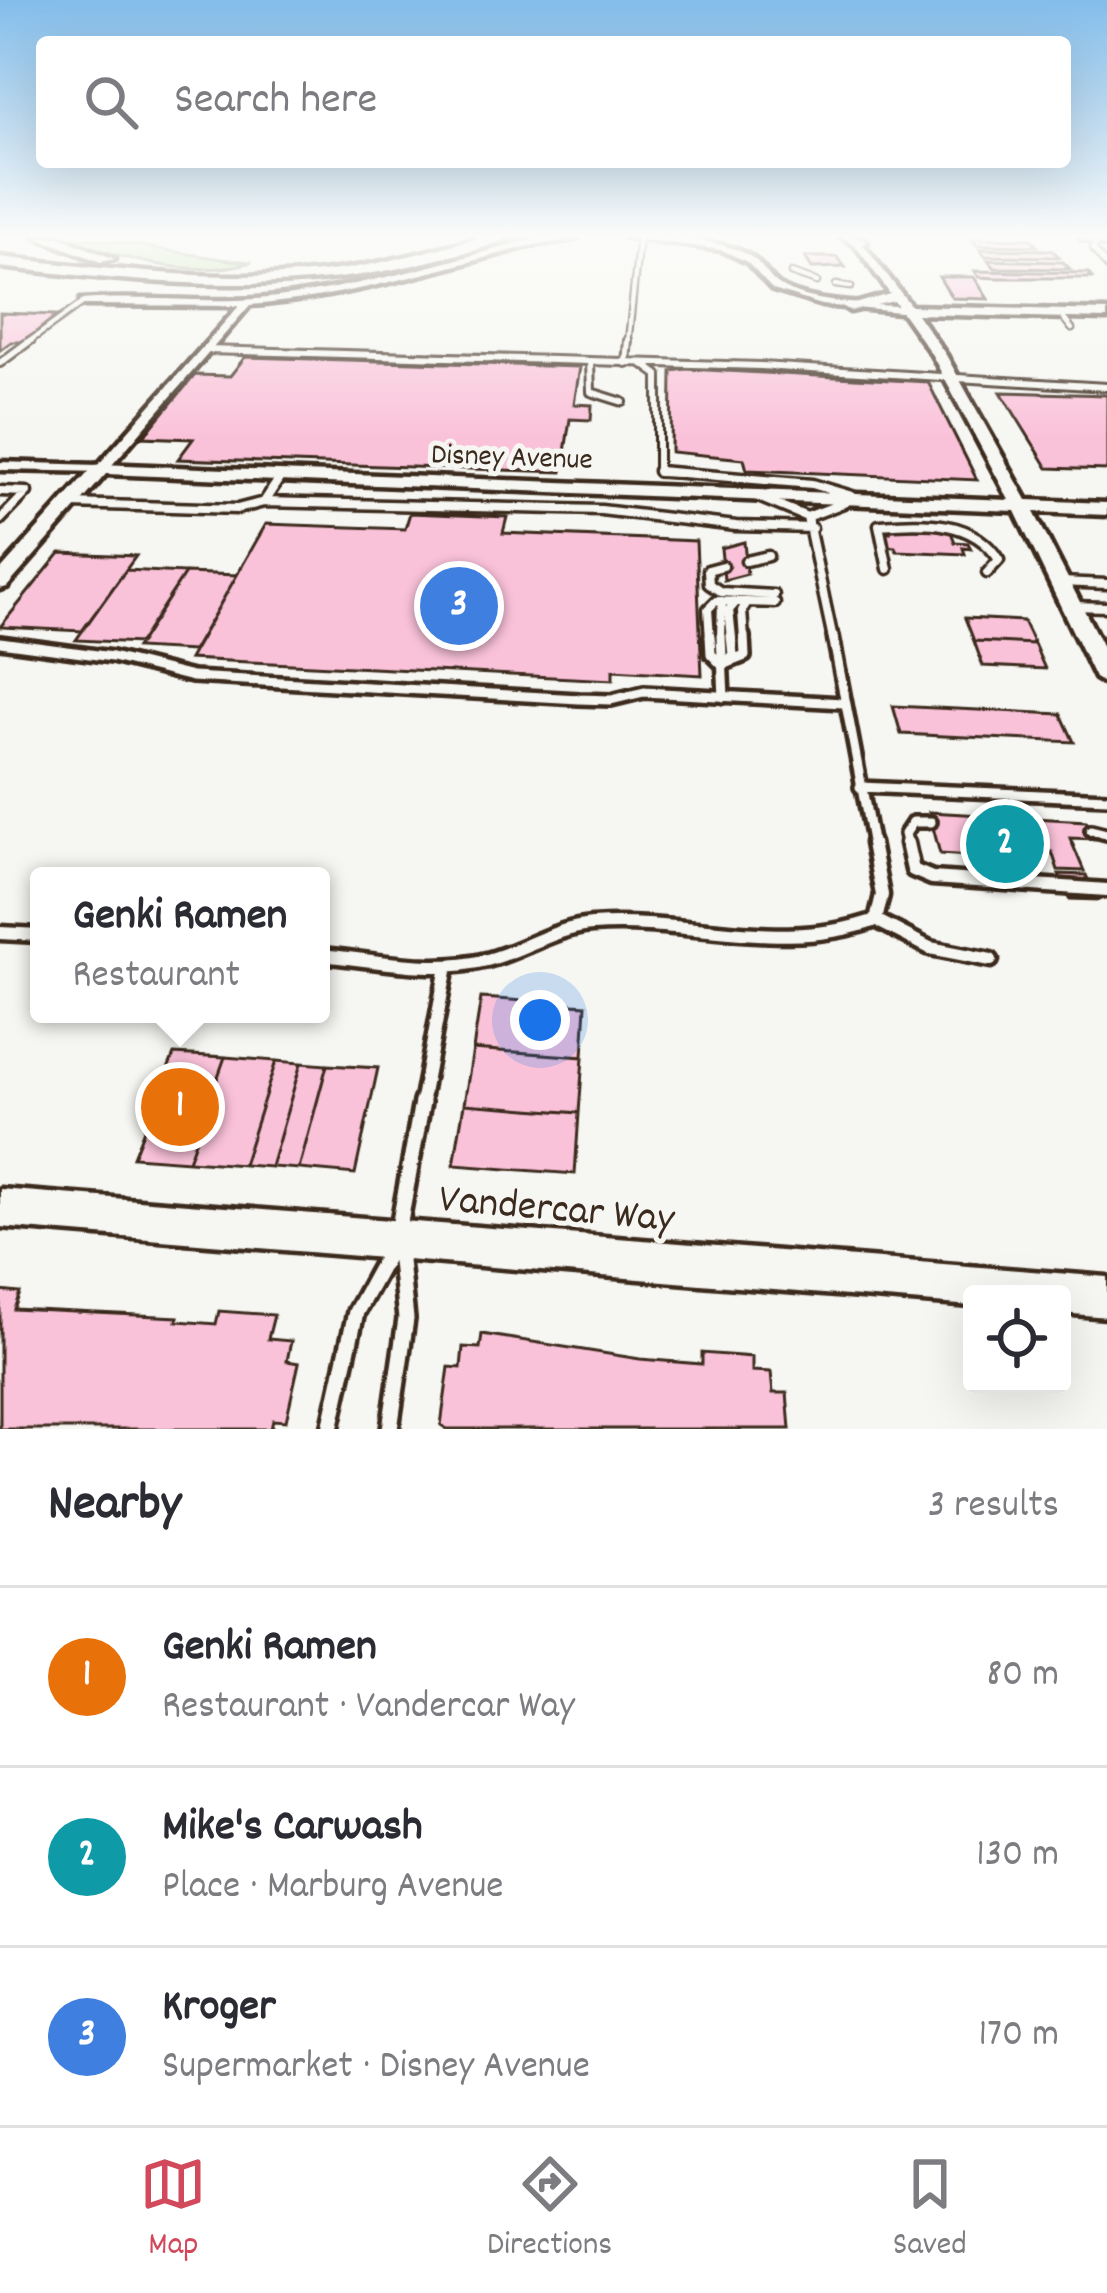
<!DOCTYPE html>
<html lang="en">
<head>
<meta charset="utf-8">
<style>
	body { margin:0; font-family:Dekko,sans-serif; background:#f7f7f7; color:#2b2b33 }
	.controls { position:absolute; right:36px; bottom:36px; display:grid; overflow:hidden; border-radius:12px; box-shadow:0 12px 48px #0002 }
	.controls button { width:108px; height:108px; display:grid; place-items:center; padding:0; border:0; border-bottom:3px solid #e1e1e2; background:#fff; color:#2b2b33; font:60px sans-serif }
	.you { position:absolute; left:540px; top:1020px; width:42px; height:42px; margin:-30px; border:9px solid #fff; border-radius:50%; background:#1a73e8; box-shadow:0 0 0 18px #1a73e833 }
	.badge { display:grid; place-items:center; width:78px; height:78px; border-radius:50%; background:#d1495b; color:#fff; font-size:39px; font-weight:700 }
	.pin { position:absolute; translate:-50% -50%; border:6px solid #fff; box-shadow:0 3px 12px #0006 }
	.popup { position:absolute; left:30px; top:867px; width:300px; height:156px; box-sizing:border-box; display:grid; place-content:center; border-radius:12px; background:#fff; filter:drop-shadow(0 3px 9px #0005); font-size:39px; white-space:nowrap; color:#7c7c81 }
	.popup b { font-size:45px; color:#2b2b33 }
	.popup::after { content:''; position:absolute; left:50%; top:100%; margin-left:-24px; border:24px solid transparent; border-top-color:#fff }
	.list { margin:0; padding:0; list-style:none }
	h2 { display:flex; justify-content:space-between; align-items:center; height:156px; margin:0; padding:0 48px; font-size:51px }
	h2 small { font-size:39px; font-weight:400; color:#7c7c81 }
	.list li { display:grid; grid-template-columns:78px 1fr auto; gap:36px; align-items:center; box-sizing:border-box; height:180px; padding:0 48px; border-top:3px solid #e1e1e2 }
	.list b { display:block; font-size:45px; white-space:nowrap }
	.list p { margin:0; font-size:39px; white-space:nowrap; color:#7c7c81 }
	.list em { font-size:39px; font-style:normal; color:#7c7c81 }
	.icon { flex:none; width:66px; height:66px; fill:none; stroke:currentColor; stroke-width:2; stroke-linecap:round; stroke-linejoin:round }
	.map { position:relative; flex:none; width:1107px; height:1429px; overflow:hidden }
	.search { position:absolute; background:#fff; box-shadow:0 12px 48px #0002; left:36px; right:36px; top:36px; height:132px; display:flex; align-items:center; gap:30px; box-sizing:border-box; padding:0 42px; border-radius:12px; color:#7c7c81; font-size:45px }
	.sheet { height:696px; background:#fff }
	nav { display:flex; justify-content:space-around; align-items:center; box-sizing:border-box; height:168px; border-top:3px solid #e1e1e2; background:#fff; font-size:33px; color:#7c7c81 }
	nav a { display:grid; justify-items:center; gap:6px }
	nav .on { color:#d1495b }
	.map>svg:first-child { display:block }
	.green { fill:#b6dc98; stroke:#78835b; stroke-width:3 }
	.building { fill:#fac2d9; stroke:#3b2a1e; stroke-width:3 }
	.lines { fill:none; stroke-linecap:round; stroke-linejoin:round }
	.lane-far5-casing { stroke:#3b2a1e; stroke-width:9 }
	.lane-far4-casing { stroke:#3b2a1e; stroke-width:12 }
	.lane-far3-casing { stroke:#3b2a1e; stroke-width:15 }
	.lane-far2-casing { stroke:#3b2a1e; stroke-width:18 }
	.lane-far1-casing { stroke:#3b2a1e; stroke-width:21 }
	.lane-casing { stroke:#3b2a1e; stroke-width:24 }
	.street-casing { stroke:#3b2a1e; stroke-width:9 }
	.secondary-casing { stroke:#3b2a1e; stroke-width:9 }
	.highway-casing { stroke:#3b2a1e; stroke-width:9 }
	.lane-far5 { stroke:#f6f6f2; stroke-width:4.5 }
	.lane-far4 { stroke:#f6f6f2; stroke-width:6 }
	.lane-far3 { stroke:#f6f6f2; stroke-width:8 }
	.lane-far2 { stroke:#f6f6f2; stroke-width:9 }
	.lane-far1 { stroke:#f6f6f2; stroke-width:12 }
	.lane { stroke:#f6f6f2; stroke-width:15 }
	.street { fill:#f6f6f2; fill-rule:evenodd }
	.secondary { fill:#f6f6f2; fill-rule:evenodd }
	.highway { fill:#f6f6f2; fill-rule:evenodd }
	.labels { text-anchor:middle; stroke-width:10; stroke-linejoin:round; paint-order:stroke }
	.far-street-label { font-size:30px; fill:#3b2a1e; stroke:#f6f6f2 }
	.near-street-label { font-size:42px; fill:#3b2a1e; stroke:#f6f6f2 }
</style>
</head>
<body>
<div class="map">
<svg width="1107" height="1429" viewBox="0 0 1107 1429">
	<rect width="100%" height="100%" fill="#f6f6f2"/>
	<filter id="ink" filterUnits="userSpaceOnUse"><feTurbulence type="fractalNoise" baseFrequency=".00833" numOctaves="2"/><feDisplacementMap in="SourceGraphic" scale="24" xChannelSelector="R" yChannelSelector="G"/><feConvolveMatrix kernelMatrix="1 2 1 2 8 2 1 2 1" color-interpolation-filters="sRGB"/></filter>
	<g filter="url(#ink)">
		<path class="green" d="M56 237C122 237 186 258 252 262 189 281 116 256 56 237Z"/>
		<path class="building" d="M971 238 1031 239 1037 246 977 245Z
			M980 249 1052 250 1059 257 985 256Z
			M805 257H837L845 267 812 268Z
			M988 260 1063 262 1070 269 995 268Z
			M975 271 1088 273 1092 278H997L979 277Z
			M939 277H974L988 299 952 298Z
			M0 313 57 315 24 342H11L0 350Z
			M245 357 580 367 574 404 592 405 591 420 570 419 562 472 178 459 193 439 143 437 195 375 230 376Z
			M687 369 928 382 977 480 747 470 744 459 671 452 672 371Z
			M1001 392 1107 395V470L1048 468Z
			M410 513 507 517 503 533 696 541 702 675 613 670V680L189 659 266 524 405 529Z
			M889 528 950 530 955 542 968 543 971 549 963 548 965 554 897 551 895 547 885 546 880 531 890 532Z
			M744 542 747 574 724 580 721 548Z
			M60 553 136 556 82 631 0 627Z
			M126 570 185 573 140 643 76 640Z
			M185 573 237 575 193 651 136 648Z
			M965 618 1023 621 1034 644 974 641Z
			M974 641 1034 644 1045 669 983 666Z
			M893 706 1061 714 1074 742 901 734Z
			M929 812 1086 821 1094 839 1070 838 1084 871 1058 870 1052 852 982 848 985 857 940 854Z
			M1059 874 1086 875 1097 900 1069 899Z
			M481 998 586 1005 583 1057 473 1049Z
			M473 1049 583 1057 579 1113 464 1104Z
			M174 1054 225 1057 188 1161 133 1157Z
			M225 1057 276 1061 243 1165 188 1161Z
			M276 1061 301 1063 271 1167 243 1165Z
			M301 1063 327 1065 299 1169 271 1167Z
			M327 1065 378 1068 355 1174 299 1169Z
			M464 1104 579 1113 575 1174 454 1165Z
			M0 1291 20 1293 14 1309 178 1317 177 1321 216 1324 219 1311 274 1315 268 1339 291 1341 287 1361 299 1363 286 1421 273 1420 271 1429H0Z
			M482 1334 640 1359 702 1364V1353L752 1357V1371L771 1372 773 1393H787L790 1429H447L441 1425 449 1367 461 1368 463 1347 480 1348Z"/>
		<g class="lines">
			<defs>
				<path id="lane-far5" d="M1097 240 1093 249 1107 267
					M791 273 817 282
					M836 285 851 287
					M1060 314 1072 329
					M27 343 84 302
					M628 343 639 237"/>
				<path id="lane-far4" d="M207 350 761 366 1107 387
					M590 362 591 392 623 402
					M0 363 31 340
					M626 363 628 340
					M643 364 658 375V473L679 474"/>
				<path id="lane-far3" d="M658 471 812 484 852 496
					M0 491 27 492 0 520
					M756 496 807 517 833 639
					M264 502 281 476
					M71 504 237 509 264 502 601 510 736 526 812 528
					M807 517 846 502
					M746 561 768 556
					M723 566 708 570 709 584 721 592 774 595
					M888 569 879 525C923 522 973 518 999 560L987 573
					M1060 582 1107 584
					M1072 606 1107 607
					M710 639 708 609 716 601 775 603
					M721 639 722 601
					M732 639 729 610 736 602
					M744 639 742 611 747 602"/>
				<path id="lane-far2" d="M710 636 711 654 722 665
					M721 636 724 697
					M833 636 873 846
					M0 642 112 657 192 677 579 699 611 700 644 692 843 703
					M726 661 733 655 731 636
					M722 665 745 656 744 636
					M860 787 1107 798
					M1091 830 1107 834
					M908 846 905 834 913 822H931"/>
				<path id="lane-far1" d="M907 843 913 870 932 878 1107 890
					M876 920 930 948 991 960
					M0 933 39 935
					M321 955C375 960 433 974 487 960 523 951 554 928 592 925 690 918 780 954 876 920L882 895 872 843
					M421 1105 447 966"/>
				<path id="lane" d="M399 1227 422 1102
					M330 1429 356 1312 391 1248
					M390 1429 406 1319 399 1251"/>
				<path id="street" d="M541 237H579C562 243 542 242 525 247 435 271 343 298 250 305L106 472 0 470V462L98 465 239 306 84 305 81 304V300C146 295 211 305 277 297 366 286 454 260 541 237Z
					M625 237C661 237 725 237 754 259 764 267 770 280 780 286 812 305 874 304 911 307L916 310 911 313 822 305 773 290 747 262 722 250Z"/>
				<path id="secondary" d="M1081 237 1107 239V246L1082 239Z
					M859 239 911 306 1107 311V319L917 314 946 355 1027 500 1107 503V515L1034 512 1107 655V685L1095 678 1015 511 106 474 7 587 0 589V571L95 465 101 464 1009 500 932 355 894 301 850 311 844 307 890 294 853 242Z
					M0 1189 1107 1277V1317L1062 1313V1294H972V1306L0 1227Z"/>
				<path id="highway" d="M36 237H59L115 259 101 262Z
					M482 237H508C487 250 455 254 430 261 286 298 146 283 0 267V257C107 269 214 283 321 272 376 266 429 251 482 237Z
					M842 237H861L867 242 859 247Z"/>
			</defs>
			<use href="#lane-far5" class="lane-far5-casing"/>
			<use href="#lane-far4" class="lane-far4-casing"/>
			<use href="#lane-far3" class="lane-far3-casing"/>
			<use href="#lane-far2" class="lane-far2-casing"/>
			<use href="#lane-far1" class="lane-far1-casing"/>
			<use href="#lane" class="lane-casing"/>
			<use href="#street" class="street-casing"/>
			<use href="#secondary" class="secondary-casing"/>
			<use href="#highway" class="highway-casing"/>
			<use href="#lane-far5" class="lane-far5"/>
			<use href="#lane-far4" class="lane-far4"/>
			<use href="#lane-far3" class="lane-far3"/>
			<use href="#lane-far2" class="lane-far2"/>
			<use href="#lane-far1" class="lane-far1"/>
			<use href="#lane" class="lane"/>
			<use href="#street" class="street"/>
			<use href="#secondary" class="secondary"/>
			<use href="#highway" class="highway"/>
		</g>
	</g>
	<linearGradient id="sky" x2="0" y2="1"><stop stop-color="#83bdea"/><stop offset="0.54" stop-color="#fbfbf9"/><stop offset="1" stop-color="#fbfbf9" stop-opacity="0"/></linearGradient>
	<rect width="1107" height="437" fill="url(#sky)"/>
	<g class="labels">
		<g class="far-street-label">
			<text transform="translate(512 455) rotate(2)" y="10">Disney Avenue</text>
		</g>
		<g class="near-street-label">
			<text transform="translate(557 1205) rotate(5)" y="15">Vandercar Way</text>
		</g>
	</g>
</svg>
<div class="controls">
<button><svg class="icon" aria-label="locate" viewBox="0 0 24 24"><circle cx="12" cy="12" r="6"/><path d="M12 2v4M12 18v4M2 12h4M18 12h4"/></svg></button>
</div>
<div class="you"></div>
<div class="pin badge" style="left:180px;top:1107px;background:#e8710a">1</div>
<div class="popup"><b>Genki Ramen</b>Restaurant</div>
<div class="pin badge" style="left:1005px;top:844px;background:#0f9aa8">2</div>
<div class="pin badge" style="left:459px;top:606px;background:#3f7fe0">3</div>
<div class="search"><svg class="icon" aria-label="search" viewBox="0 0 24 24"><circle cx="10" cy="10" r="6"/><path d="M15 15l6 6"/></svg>Search here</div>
</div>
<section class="sheet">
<h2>Nearby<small>3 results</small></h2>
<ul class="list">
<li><span class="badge" style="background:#e8710a">1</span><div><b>Genki Ramen</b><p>Restaurant · Vandercar Way</p></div><em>80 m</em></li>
<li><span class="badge" style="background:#0f9aa8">2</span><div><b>Mike's Carwash</b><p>Place · Marburg Avenue</p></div><em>130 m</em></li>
<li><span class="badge" style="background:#3f7fe0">3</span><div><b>Kroger</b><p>Supermarket · Disney Avenue</p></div><em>170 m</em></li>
</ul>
</section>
<nav>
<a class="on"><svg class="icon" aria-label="map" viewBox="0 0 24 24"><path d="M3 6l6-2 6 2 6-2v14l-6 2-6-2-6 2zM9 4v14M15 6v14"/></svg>Map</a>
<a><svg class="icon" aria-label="directions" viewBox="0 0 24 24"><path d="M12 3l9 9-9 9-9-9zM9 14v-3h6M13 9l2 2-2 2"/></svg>Directions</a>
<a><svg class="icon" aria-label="saved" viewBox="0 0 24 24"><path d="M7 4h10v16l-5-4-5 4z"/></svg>Saved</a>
</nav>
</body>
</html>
